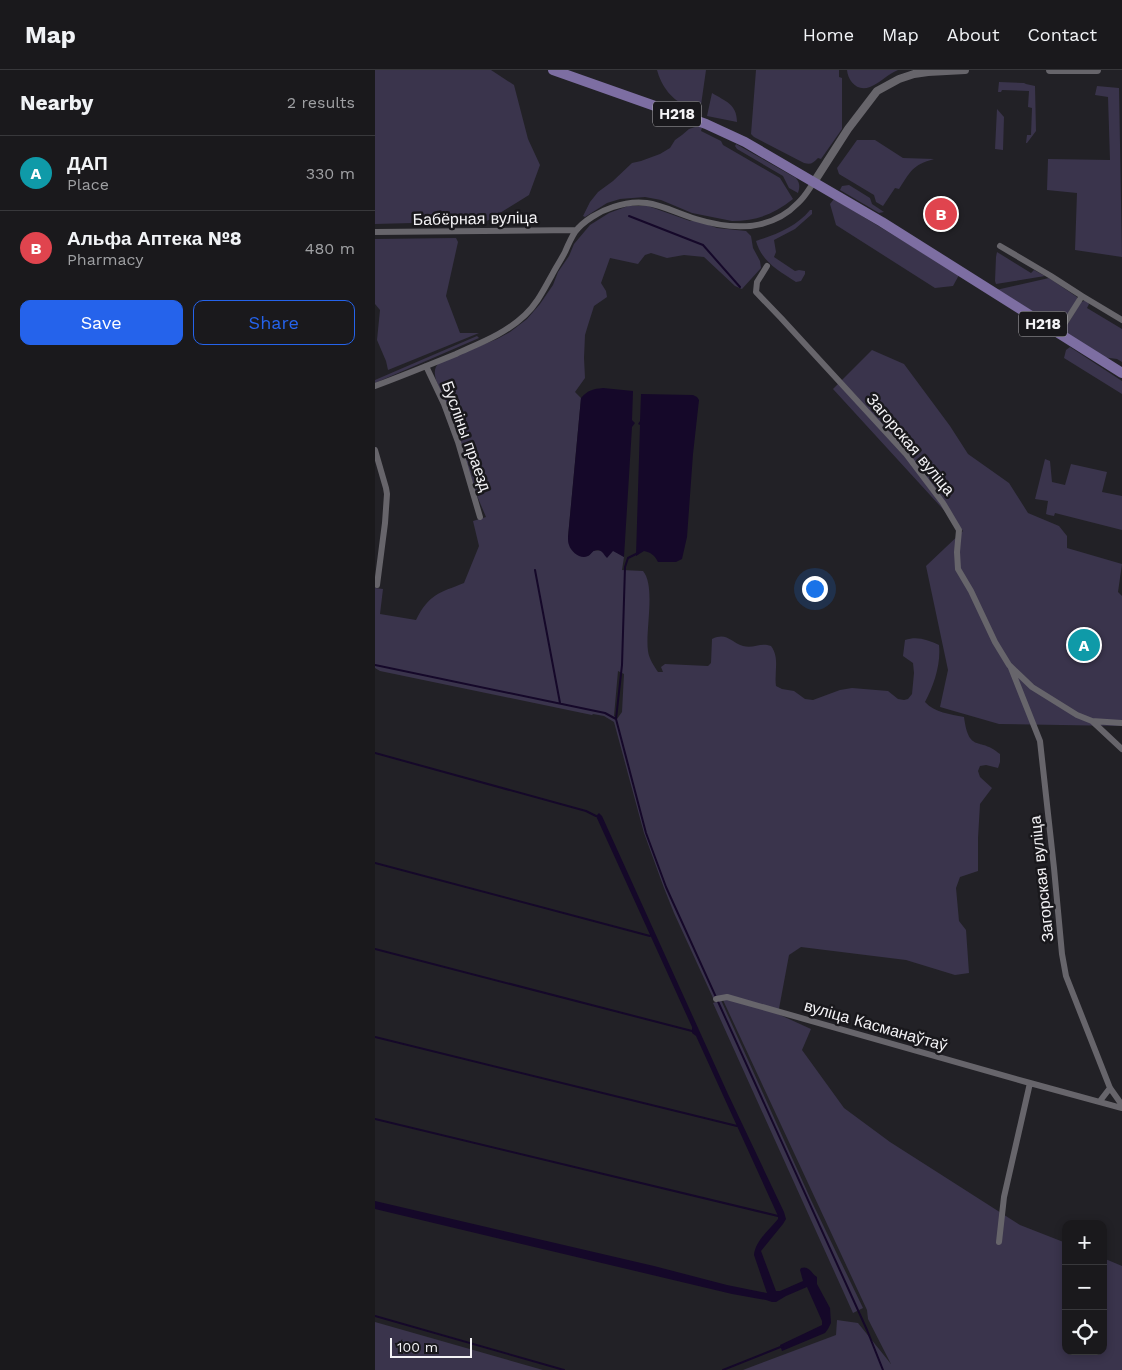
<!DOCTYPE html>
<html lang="en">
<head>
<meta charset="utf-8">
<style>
	body { margin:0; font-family:"Work Sans",sans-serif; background:#232225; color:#f1f3f6 }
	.controls { position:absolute; right:15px; bottom:15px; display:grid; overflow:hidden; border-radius:10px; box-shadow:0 2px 8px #0003 }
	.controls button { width:45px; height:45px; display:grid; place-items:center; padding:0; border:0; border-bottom:1px solid #38383b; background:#1a191c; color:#f1f3f6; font:25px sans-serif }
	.scale { position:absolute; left:15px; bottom:12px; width:82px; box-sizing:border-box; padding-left:5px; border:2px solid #f3f2f5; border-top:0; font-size:14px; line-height:18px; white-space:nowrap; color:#f3f2f5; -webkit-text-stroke:4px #19181c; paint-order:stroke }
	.you { position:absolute; left:439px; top:518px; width:18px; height:18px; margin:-12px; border:4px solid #fff; border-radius:50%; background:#1a73e8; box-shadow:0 0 0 8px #1a73e833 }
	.badge { display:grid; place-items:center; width:32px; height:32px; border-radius:50%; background:#2563eb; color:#fff; font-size:16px; font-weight:700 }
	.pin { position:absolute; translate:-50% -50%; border:2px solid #fff; box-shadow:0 1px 5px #0006 }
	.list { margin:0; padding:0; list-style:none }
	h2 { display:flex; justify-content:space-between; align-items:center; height:65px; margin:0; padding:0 20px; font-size:21px }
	h2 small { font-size:16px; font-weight:400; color:#9fa0a3 }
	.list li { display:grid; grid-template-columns:32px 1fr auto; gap:15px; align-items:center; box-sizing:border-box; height:75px; padding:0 20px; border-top:1px solid #38383b }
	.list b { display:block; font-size:19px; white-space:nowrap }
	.list p { margin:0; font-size:16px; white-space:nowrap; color:#9fa0a3 }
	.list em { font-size:16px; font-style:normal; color:#9fa0a3 }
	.actions { display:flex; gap:10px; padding:15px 20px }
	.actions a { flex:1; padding:11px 0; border:1px solid #2563eb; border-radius:10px; text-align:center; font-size:18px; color:#2563eb }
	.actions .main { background:#2563eb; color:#fff }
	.icon { flex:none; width:28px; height:28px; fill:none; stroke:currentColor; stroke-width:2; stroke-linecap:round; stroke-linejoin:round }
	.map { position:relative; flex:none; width:747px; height:1300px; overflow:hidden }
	header { display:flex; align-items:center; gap:30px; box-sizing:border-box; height:70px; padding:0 25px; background:#1a191c; border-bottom:1px solid #38383b }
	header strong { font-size:24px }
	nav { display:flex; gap:28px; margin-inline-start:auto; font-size:18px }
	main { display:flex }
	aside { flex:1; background:#1a191c }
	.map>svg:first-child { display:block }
	.green { fill:#3a344c; fill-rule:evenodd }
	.water { fill:#150829 }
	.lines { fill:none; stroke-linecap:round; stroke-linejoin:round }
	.stream { stroke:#150829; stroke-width:2 }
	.minor { stroke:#67656b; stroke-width:6 }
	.tertiary { stroke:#67656b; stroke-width:8 }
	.primary { stroke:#7d6ea2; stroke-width:10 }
	.labels { text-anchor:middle; stroke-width:5; stroke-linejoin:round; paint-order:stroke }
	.shield { fill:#19181c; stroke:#b2b1b4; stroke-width:1 }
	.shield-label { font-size:15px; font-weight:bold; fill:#f3f2f5 }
	.street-label { font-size:16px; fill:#f3f2f5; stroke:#19181c }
</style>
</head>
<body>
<header>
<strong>Map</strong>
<nav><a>Home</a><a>Map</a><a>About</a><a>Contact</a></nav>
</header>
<main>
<aside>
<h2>Nearby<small>2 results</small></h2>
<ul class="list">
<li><span class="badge" style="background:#0f9aa8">A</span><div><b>ДАП</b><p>Place</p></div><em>330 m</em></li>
<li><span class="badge" style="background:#e0444e">B</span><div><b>Альфа Аптека №8</b><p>Pharmacy</p></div><em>480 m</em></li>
</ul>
<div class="actions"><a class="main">Save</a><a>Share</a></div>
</aside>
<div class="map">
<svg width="747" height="1300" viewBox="0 0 747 1300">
	<rect width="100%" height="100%" fill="#222126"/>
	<path class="green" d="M0 0H116L139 15 153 69 165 95 154 125 112 151 0 154Z
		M282 0H331L326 35C322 36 318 37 314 36 297 32 286 15 282 0Z
		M381 0H464V7L467 8V59L446 89 443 88C438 93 436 95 429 93L379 67 376 64Z
		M472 0H523C513 4 505 13 495 17 482 22 473 11 472 0Z
		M624 12 649 13 651 14 660 16 661 61 652 73H651L652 65H656L657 38 653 37 654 21 627 20 626 22H623Z
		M722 16 744 18 747 187 700 180 702 123 672 120 673 89 735 90 733 27 720 25Z
		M337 23C350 31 362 34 362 52L332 46Z
		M622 39 629 47 628 80 620 79Z
		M323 56 327 58 326 61 346 71 348 75 405 108 418 129C399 144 382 151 357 151L317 143 286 130 270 127 245 129 232 133 210 147 208 146 215 132 223 122 238 111 257 93 266 91 285 84 295 78 300 70 307 65 314 59Z
		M482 70H500L528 88 559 89C537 95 536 101 524 119L520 118 508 136 501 132 499 125 464 104 462 98Z
		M361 74 421 108C425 113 425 117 423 123L414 118 408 106 362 79 360 76Z
		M474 115 495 128 497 134 509 142 504 143 465 120 467 116Z
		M459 129 584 205 578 216 560 218 461 155 455 134Z
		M253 136H273L315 151H323L342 158 371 161 376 166 378 178 385 191 386 198 367 219 360 216 329 187 309 185 292 188 276 183 270 185 263 194 235 188 226 213 231 221 232 227 219 236 213 255 210 265 209 288 210 308 200 322 206 328 193 467 213 486C213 486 218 481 218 481 220 480 234 481 238 480L249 487 247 500 268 501C281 516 270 561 273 581 274 589 279 596 283 602H288L286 597 290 594 333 596 336 593 337 569C352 562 355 572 368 576 379 579 385 572 396 576 405 588 399 602 401 616L407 619 419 621 430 629 438 630 465 620 477 618 513 621 523 629 529 630 533 629 537 624 539 603 538 593 528 586 530 570C543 566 552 570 564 575 566 594 559 615 550 632 560 643 575 644 589 647 594 684 604 666 625 684V692L623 698 611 695 605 696 603 701 605 707 617 718 605 734 603 768V801L585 807 581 818 584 851 591 860 594 903 580 905 531 890 426 877 414 885 403 944 436 959 427 980 469 1038 515 1072 645 1155 691 1173V1281H728V1188L747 1196V1300H368L461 1265 462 1250 483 1253 516 1294 493 1249 492 1240 348 930 338 928 299 843 289 818 269 763 239 652 229 646 218 644 217 645 5 601 0 598V518L8 519 5 544 41 550C54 524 64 523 89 513L104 476 98 451 111 447 100 421 86 373 61 310C59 302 59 297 65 292L122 269 135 262 152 249 165 234 178 215 183 202 194 186 199 174 215 155 234 143ZM243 601 249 604 247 642 242 649 239 646Z
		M435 140H437V144L420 159 399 170 401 182 399 187 420 201 424 200 430 201V204L426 211 421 212C403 200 387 192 381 171 402 164 421 157 435 140Z
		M81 168 83 172 71 226 85 263H104L13 300 11 291 2 270 5 240 0 234V169Z
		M622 182 656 203 659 200 670 206 621 214 620 211 621 187Z
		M674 208 702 227V230L687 253 682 256 621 220Z
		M709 231H712L714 234 712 238 747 259V292L742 289 727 287 691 263V257L706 232Z
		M102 266 104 268 0 313V310Z
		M695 277 747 311V324L689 288 691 280Z
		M497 280 529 294 575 356 593 384 634 413 653 443 684 456 692 466V478L747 494 743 522 747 526V656L624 654 565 637 573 600 551 496 588 461 458 319Z
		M670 389 675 391 677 412 690 415 696 394 732 402 727 422 747 426V460L680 443 679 446 674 445 671 444 673 431 660 429Z
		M346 930 436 1130 488 1238 478 1243 338 933Z
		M0 1252 168 1300H0Z"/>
	<path class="water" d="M228 318 258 321 257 350 260 353 257 357 249 487 238 481 232 488C229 485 228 481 223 480 217 480 217 484 213 486 206 490 196 482 194 475 193 473 193 470 193 467L206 328C213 320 218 319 228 318Z
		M266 324 318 325 322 327 324 330 318 384 312 467 307 489 301 492H283C279 485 277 483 269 481L261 486 265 355 263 354 265 351Z
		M224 743 227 746 353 1024 409 1142 411 1149 408 1154 386 1181 401 1221H405L428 1211 425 1200 426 1198C435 1195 436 1204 442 1207V1214L455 1238 456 1253 453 1259 450 1263 407 1281 405 1275 447 1255V1251L432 1217 411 1226 401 1232H397L391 1230 357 1224 0 1139V1131L279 1196 352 1215 392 1223 379 1185C380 1171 394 1160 403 1149V1146L321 966 317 963V957L221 746Z"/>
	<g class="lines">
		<path class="stream" d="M254 146 328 175 365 217
			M263 483 253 488 250 497 247 595 241 649 271 763 291 817 492 1260 508 1300
			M160 500 185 633
			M0 595 230 643 241 649
			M0 683 211 741 221 746
			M0 793 275 866
			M0 879 317 961
			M0 967 362 1056
			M0 1049 403 1146
			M0 1246 189 1300
			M348 1300 408 1276"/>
		<path class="minor" d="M0 162 201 160
			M625 176 676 206 707 226 683 264
			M392 196 382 212 381 222 406 248 531 384 568 433 584 460 582 482 583 499 596 521 620 572 634 595 657 617 702 645 717 651 747 679
			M707 226 747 250
			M51 296 69 334 83 372 105 447
			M0 316C27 306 54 295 81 284 105 273 130 264 150 245 162 234 169 219 177 205 181 197 186 190 190 182 193 175 196 168 200 162 208 151 225 141 238 137 273 125 289 139 321 149 357 160 395 162 423 133 430 127 434 119 439 112
			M0 380 11 418 12 424 10 453 2 515
			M636 598 665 671 679 798 687 884 691 906 735 1018 747 1035
			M717 651 747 653
			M341 929 352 927 655 1013 747 1038
			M725 1031 735 1018
			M624 1172 629 1127 655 1013"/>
		<path class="tertiary" d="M675 0H722
			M439 112 473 59 502 21 524 9 539 4 553 2 590 0"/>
		<path class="primary" d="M178 0 331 54 370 72 507 152 747 303"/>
	</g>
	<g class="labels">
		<g class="shield">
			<rect x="278" y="31.5" width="48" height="25" rx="4"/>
			<rect x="644" y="241.5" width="48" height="25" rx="4"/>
		</g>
		<g class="shield-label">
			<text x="302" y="49">Н218</text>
			<text x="668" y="259">Н218</text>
		</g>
		<g class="street-label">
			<text transform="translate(100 148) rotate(-1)" y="6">Бабёрная вуліца</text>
			<text transform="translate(92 366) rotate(70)" y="6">Бусліны праезд</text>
			<text transform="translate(536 374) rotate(50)" y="6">Загорская вуліца</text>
			<text transform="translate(666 809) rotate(-96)" y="6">Загорская вуліца</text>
			<text transform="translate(501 955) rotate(16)" y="6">вуліца Касманаўтаў</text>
		</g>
	</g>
</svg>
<div class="controls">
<button>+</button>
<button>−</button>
<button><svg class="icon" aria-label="locate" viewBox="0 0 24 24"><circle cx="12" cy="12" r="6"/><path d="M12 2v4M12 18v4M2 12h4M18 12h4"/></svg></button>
</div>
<div class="scale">100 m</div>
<div class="you"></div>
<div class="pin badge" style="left:709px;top:575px;background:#0f9aa8">A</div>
<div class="pin badge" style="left:566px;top:144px;background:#e0444e">B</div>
</div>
</main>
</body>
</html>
